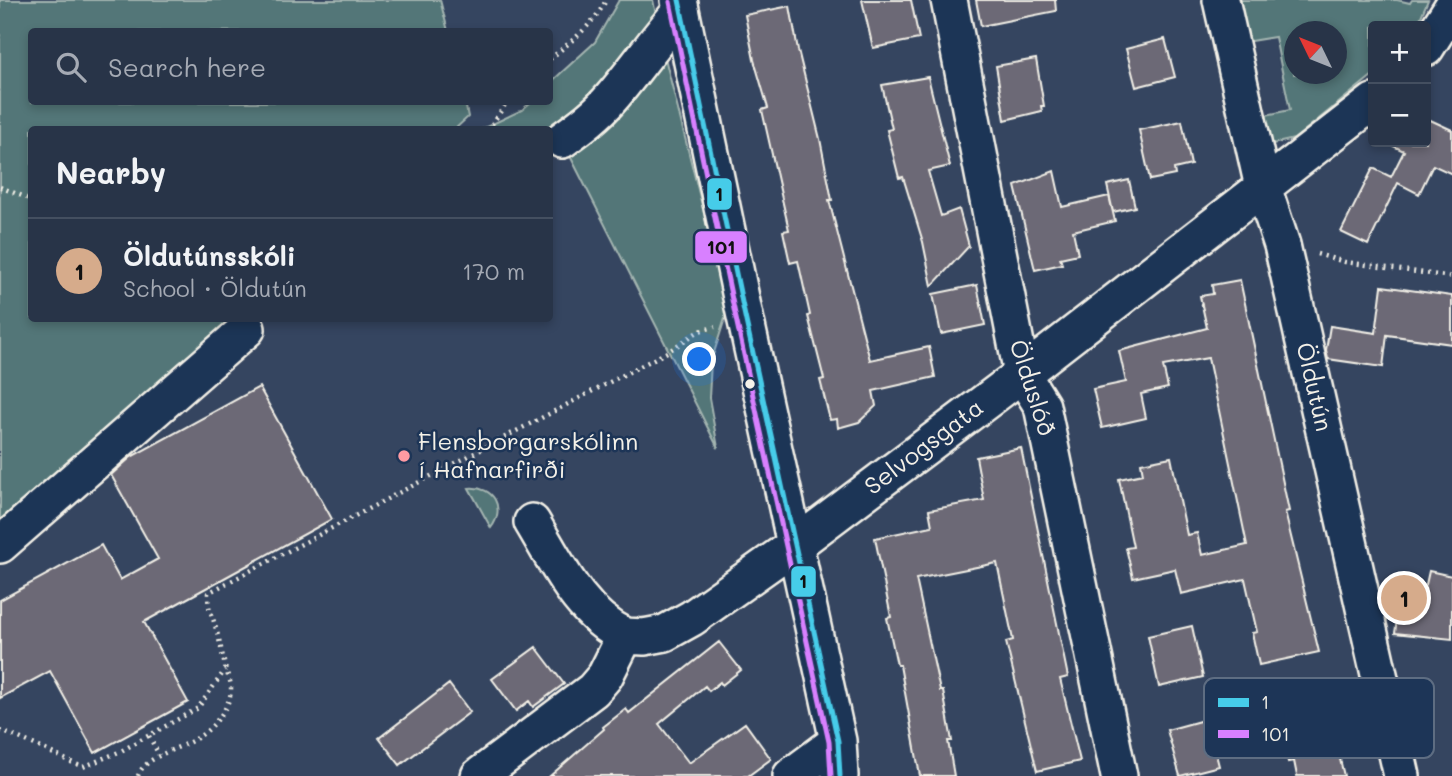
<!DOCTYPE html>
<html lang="en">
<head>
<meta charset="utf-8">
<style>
	body { margin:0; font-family:Mali,sans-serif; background:#343f52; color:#f1f3f6 }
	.controls { position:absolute; right:21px; top:21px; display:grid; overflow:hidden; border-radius:7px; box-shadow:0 4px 10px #0003 }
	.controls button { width:63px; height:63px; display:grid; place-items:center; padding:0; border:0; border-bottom:2px solid #444f60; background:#283448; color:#f1f3f6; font:35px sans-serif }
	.compass { position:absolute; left:1284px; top:21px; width:63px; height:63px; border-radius:50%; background:#283448; box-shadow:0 4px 10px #0003; rotate:313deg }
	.you { position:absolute; left:700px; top:360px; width:24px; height:24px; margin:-18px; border:5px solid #fff; border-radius:50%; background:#1a73e8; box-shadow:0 0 0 10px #1a73e833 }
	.badge { display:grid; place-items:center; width:46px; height:46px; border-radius:50%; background:#d6ab8b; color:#111; font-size:23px; font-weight:700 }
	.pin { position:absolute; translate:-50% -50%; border:4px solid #fff; box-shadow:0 2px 7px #0006 }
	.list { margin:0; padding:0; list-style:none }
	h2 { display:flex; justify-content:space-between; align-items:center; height:91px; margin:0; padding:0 28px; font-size:30px }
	h2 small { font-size:23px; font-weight:400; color:#a5aab4 }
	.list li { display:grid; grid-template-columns:46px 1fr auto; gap:21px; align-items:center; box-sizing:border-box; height:105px; padding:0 28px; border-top:2px solid #444f60 }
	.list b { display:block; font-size:26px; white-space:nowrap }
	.list p { margin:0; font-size:23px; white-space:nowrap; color:#a5aab4 }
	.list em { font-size:23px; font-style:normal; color:#a5aab4 }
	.icon { flex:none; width:38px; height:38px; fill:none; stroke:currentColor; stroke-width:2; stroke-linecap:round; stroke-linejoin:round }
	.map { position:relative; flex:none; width:1452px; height:776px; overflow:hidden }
	.search { position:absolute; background:#283448; box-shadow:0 4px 10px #0003; left:28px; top:28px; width:525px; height:77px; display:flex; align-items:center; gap:18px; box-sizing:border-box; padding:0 24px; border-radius:7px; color:#a5aab4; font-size:26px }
	.panel { position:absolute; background:#283448; box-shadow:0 4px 10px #0003; left:28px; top:126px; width:525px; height:196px; border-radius:7px }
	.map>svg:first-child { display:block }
	.green { fill:#527678; stroke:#a3b4b0; stroke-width:2; fill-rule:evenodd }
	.building { fill:#6c6976; stroke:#f4f1e8; stroke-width:2 }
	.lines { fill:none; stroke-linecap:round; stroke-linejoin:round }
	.minor-casing { stroke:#f4f1e8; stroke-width:40 }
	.path { stroke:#f4f1e8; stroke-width:4.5; stroke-dasharray:2 5; stroke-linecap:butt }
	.minor { stroke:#1d3557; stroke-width:35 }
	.bus-1-casing { stroke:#1d3557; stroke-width:10 }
	.bus-2-casing { stroke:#1d3557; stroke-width:10 }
	.bus-1 { stroke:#46cce9; stroke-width:5 }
	.bus-2 { stroke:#d880ff; stroke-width:5 }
	.bus-dot { fill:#f4f1e8; stroke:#1d3557; stroke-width:2.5 }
	.poi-dot { fill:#ff9aa2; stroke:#1d3557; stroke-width:2.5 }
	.labels { text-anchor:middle; stroke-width:5; stroke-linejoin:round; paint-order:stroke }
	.street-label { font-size:24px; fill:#f4f1e8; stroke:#1d3557 }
	.poi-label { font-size:24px; fill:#f4f1e8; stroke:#1d3557; text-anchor:start }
	.key { fill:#1d3557; stroke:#5e6d82; stroke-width:2 }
	.key-label { font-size:19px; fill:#f4f1e8 }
	.line-badge { stroke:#1d3557; stroke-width:2.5 }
	.pale-badge-label { font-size:19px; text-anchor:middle; font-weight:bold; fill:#111 }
</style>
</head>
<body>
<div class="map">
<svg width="1452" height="776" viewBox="0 0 1452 776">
	<rect width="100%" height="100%" fill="#354560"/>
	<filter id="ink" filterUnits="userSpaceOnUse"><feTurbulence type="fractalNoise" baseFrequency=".0143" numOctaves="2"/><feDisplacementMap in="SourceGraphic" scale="14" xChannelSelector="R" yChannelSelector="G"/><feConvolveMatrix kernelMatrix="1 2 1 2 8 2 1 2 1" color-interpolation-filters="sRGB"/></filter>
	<g filter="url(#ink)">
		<path class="green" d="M0 0H440L448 31 32 32V102H465L468 117 454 130H32V318L234 319 0 520Z
			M619 0H653L665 58 728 309 711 362 709 398 718 448 562 140 550 130H480L522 110 531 102H550V83L595 42Z
			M1238 0H1397L1410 3 1412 0H1428L1417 26H1373V75L1294 139 1268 145 1266 115 1290 110 1275 37 1250 41ZM1294 32H1336V74H1294Z
			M469 488C494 486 506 508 491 528Z"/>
		<path class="building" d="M862 0H911L919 39 873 48Z
			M976 0H1055L1056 11 981 26Z
			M790 6 798 50 820 139 832 200H829L870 360 929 347 935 377 873 391 876 406 859 422 838 428 837 419 830 420 820 380 824 379 808 316 810 315 798 261 790 263 783 231 789 230 762 110 768 108 754 60 745 15Z
			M1165 39 1175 77 1136 87 1126 49Z
			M1036 59 1044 106H1041L1042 111 1005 120 996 66Z
			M928 77 950 166 928 171 941 216 959 209 969 246 932 286 923 242 903 177 899 178 887 130 892 129 882 85Z
			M1426 118 1452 130V174L1433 165 1419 194 1398 183 1368 245 1341 232 1373 168 1391 177 1404 151 1385 142H1426Z
			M1182 121 1191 165 1174 169 1175 175 1150 180 1139 130Z
			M1054 171 1062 207 1109 196 1115 221 1073 231 1078 254 1060 258 1062 264 1035 270 1015 186Z
			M1129 180 1135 207 1113 212 1107 185Z
			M1240 280 1289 511 1285 512 1319 652 1259 665 1252 633 1257 632 1245 579 1181 594 1175 569 1133 578 1126 548 1133 547 1119 479 1143 474 1141 463 1171 457 1187 535 1197 533 1202 555 1247 545 1208 358 1163 366 1168 388 1141 394 1146 418 1102 428 1093 389 1126 382 1119 351 1207 328 1200 296 1213 294 1212 285Z
			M977 285 985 325 941 334 933 294Z
			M1382 286 1452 296V344L1387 335 1383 367 1328 359 1326 350 1330 326 1376 333Z
			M259 387 332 519 144 622 188 702 95 753 50 671 0 698V600L101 545 120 580 158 559 111 475 131 457Z
			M1021 448 1068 677 1060 679 1080 761 1037 771 1006 642 1013 640 997 563 916 579 940 691H943L952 741H948L954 776H920L900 665H897L887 618 891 617 875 538 932 526 929 510 984 500 976 457Z
			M1429 571 1452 576V639L1395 633 1402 584 1425 589Z
			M1192 626 1203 677 1159 687 1148 636Z
			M719 642 741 670 722 685 720 682 709 691 705 686 659 724 689 763 745 723 771 759 748 776H550L604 729 603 727 626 709 629 713Z
			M536 647 564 684 533 707 529 701 516 711 492 679Z
			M449 684 470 712 400 765 379 738Z
			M1207 719 1219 766 1180 776 1167 730Z
			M1316 731 1317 738 1334 734 1344 776H1297L1294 761 1288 762 1283 739Z"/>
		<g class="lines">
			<defs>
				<path id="minor" d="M679 0 744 312 838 741 840 776
					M949 0 1022 374 1042 406 1119 776
					M1221 0 1263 187 1282 245 1402 776
					M1426 48 1452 7
					M562 140C580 127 598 114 612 97 636 69 656 39 681 11
					M532 522C558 565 579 613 625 636
					M0 545 247 329
					M479 776 593 690 605 676 625 636 644 637 665 633 692 618 795 545 1022 374 1373 102
					M791 776 838 741"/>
			</defs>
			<use href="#minor" class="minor-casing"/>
			<path class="path" d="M550 59C570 42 594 25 606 0
				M488 130 507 102
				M0 187 32 200
				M1317 254 1345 262 1452 277
				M0 731C29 740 55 756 83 767L121 751 198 708 225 670
				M149 736 159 755
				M138 776C145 755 182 749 200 736 214 727 232 705 231 687 231 680 226 673 225 666 222 654 220 641 216 629 212 612 208 612 208 593L669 351 699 331 715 327"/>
			<use href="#minor" class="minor"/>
			<defs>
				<path id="bus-1" d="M679 0 744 312 838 741 840 776"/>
				<path id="bus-2" d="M670 2 735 314 829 742 831 776"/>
			</defs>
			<use href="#bus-1" class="bus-1-casing"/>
			<use href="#bus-2" class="bus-2-casing"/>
			<use href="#bus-1" class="bus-1"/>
			<use href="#bus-2" class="bus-2"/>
		</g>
	</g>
	<circle class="bus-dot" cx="750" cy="384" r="6"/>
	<circle class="poi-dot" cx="404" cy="456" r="7"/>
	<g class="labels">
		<g class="street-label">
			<text transform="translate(1314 387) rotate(77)" y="8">Öldutún</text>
			<text transform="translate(1032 388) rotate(72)" y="8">Ölduslóð</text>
			<text transform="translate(924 447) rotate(-37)" y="8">Selvogsgata</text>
		</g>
		<g class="poi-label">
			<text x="418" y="450">Flensborgarskólinn<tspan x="418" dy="28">í Hafnarfirði</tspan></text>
		</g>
	</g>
	<rect x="1204" y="678" width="230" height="80" rx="10" class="key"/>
	<rect x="1218" y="698" width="31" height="9" fill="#46cce9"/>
	<rect x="1218" y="730" width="31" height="8" fill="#d880ff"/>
	<g class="key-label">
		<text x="1261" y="709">1</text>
		<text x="1261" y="741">101</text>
	</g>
	<g class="line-badge">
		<rect x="706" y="177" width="27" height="34" rx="7" fill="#46cce9"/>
		<rect x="694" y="230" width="54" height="34" rx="7" fill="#d880ff"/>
		<rect x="790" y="565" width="27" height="33" rx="7" fill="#46cce9"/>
	</g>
	<g class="pale-badge-label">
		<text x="719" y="201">1</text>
		<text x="721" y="254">101</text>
		<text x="803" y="588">1</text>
	</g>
</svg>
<div class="controls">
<button>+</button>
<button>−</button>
</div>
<svg class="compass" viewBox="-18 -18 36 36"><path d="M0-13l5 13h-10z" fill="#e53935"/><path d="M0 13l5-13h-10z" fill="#a5aab4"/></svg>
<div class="you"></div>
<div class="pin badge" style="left:1404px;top:598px">1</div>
<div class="search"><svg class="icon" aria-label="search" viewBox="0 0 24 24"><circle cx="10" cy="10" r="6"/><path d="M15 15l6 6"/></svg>Search here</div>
<section class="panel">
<h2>Nearby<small></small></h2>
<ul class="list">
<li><span class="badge">1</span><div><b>Öldutúnsskóli</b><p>School · Öldutún</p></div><em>170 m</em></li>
</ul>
</section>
</div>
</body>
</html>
